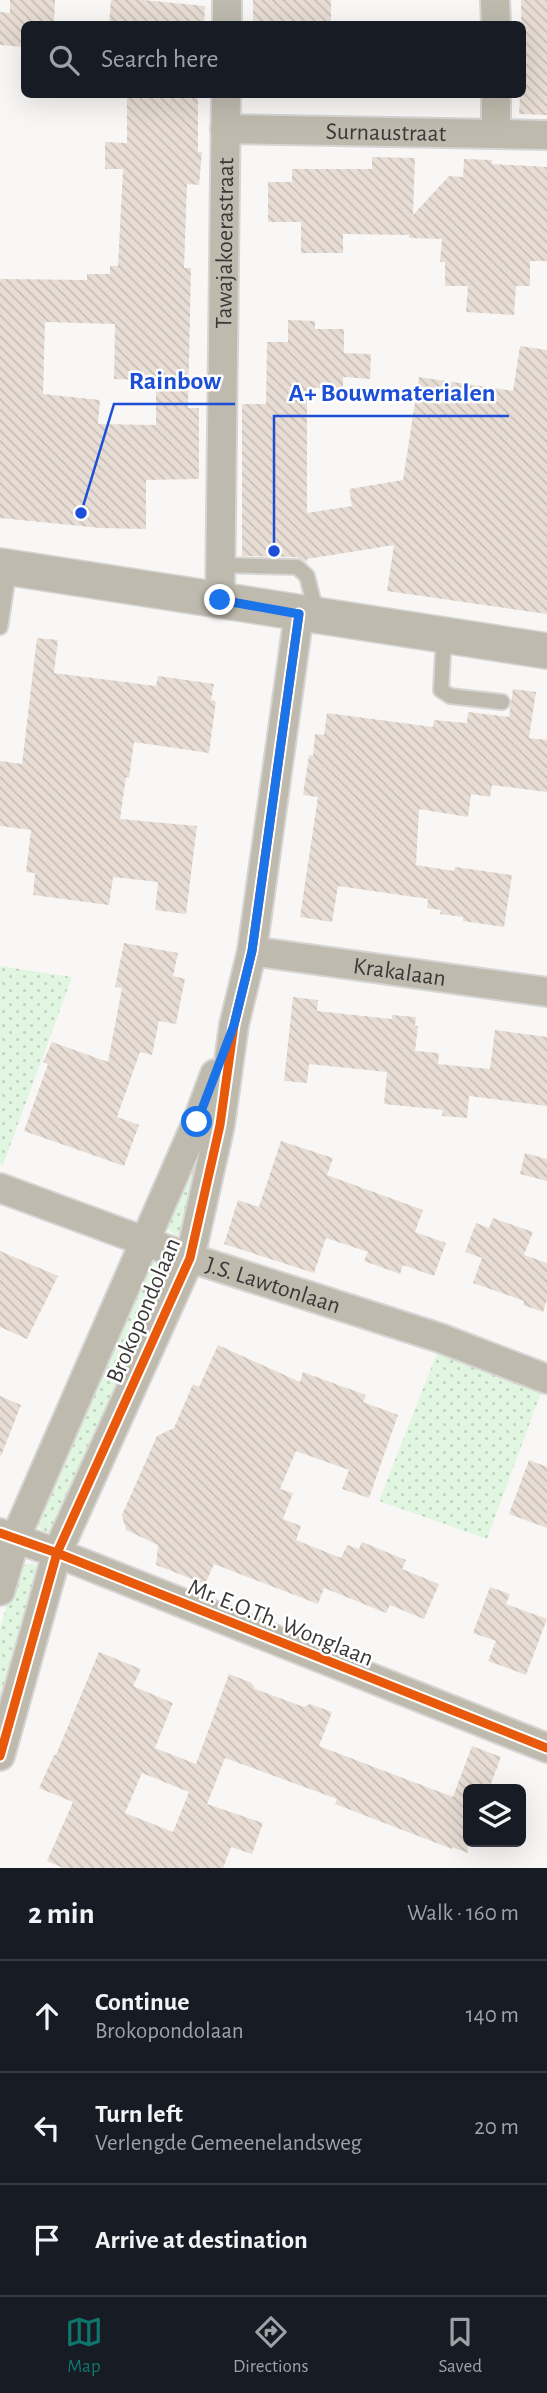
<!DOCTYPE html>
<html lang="en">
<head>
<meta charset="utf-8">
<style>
	body { margin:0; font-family:"Alegreya Sans",sans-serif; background:#20242c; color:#f1f3f6 }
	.controls { position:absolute; right:21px; bottom:21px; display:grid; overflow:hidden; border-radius:10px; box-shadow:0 7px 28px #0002 }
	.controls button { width:63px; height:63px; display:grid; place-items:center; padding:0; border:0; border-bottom:2px solid #363941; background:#171b24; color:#f1f3f6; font:35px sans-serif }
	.stop { position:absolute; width:21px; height:21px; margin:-16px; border:5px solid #1a73e8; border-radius:50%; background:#fff }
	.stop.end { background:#1a73e8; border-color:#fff; box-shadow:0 2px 7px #0008 }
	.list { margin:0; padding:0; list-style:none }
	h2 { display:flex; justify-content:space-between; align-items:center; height:91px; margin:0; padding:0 28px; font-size:30px }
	h2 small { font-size:23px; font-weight:400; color:#9ea1a6 }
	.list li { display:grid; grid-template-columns:46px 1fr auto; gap:21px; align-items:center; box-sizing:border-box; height:112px; padding:0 28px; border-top:2px solid #363941 }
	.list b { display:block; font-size:26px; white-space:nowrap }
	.list p { margin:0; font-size:23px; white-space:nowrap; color:#9ea1a6 }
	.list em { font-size:23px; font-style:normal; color:#9ea1a6 }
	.icon { flex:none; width:38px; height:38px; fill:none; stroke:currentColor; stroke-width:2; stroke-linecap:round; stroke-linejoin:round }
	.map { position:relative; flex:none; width:547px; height:1868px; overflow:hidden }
	.search { position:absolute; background:#171b24; box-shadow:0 7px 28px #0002; left:21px; right:21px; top:21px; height:77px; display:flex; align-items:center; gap:18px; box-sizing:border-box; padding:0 24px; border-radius:10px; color:#9ea1a6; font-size:26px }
	.sheet { height:427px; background:#171b24 }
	nav { display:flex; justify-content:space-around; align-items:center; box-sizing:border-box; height:98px; border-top:2px solid #363941; background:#171b24; font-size:19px; color:#9ea1a6 }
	nav a { display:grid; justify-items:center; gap:4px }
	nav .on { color:#0f766e }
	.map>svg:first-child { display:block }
	.grass { fill:url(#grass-dots) }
	.building { fill:url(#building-back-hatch); fill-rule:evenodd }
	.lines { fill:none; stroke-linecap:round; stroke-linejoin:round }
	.service-casing { stroke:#d6d5d4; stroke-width:18 }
	.minor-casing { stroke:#d6d5d4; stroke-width:32 }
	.tertiary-casing { stroke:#d6d5d4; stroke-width:38 }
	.service { stroke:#bfbaae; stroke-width:14 }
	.minor { stroke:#bfbaae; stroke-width:28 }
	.tertiary { stroke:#bfbaae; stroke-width:35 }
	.cycleway-casing { stroke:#fff; stroke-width:13 }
	.cycleway { stroke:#e8590c; stroke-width:9 }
	.route { stroke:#1a73e8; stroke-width:9 }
	.labels { text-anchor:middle; stroke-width:5; stroke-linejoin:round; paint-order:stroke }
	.street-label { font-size:24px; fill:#3b3938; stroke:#fff }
	.leader { fill:none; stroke:#1d4ed8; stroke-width:2.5 }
	.callout-dot { fill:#1d4ed8; stroke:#fff; stroke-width:2.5 }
	.callout-label { font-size:26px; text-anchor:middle; font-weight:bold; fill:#1d4ed8; stroke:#fff; stroke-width:5; stroke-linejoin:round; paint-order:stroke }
</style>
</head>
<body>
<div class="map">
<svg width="547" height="1868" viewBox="0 0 547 1868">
	<defs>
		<pattern id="grass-dots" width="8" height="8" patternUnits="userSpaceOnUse" patternTransform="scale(1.75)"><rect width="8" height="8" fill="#e1f6e0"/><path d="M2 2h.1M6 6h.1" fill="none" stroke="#c2d4c1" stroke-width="1.8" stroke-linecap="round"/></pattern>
		<pattern id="building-back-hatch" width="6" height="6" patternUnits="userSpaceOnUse" patternTransform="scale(1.75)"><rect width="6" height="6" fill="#e7ddd4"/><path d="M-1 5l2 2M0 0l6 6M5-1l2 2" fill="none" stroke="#c7beb7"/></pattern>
	</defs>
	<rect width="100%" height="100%" fill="#f9f7f5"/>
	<path class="grass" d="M0 966 72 977 3 1165 0 1164Z
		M204 1139 186 1230 176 1236 169 1230 167 1219Z
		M159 1261 169 1265V1271L52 1532H44L39 1528 37 1521 149 1263Z
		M437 1353 542 1390 487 1539 379 1501Z
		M33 1563 38 1567 39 1572 0 1716V1629L15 1574 25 1565Z"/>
	<path class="building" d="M10 0H55L54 24H24V47L0 45V12L10 13Z
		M111 0H143L205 6 204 24H109Z
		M253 0H331V24H253Z
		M521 0H547V115L519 114 520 94H522Z
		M127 94H198V152H202L199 185 187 184 184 268H191L188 408H199V479L146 480V529L101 528 0 518V279L87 280V274H110V266H118L123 169H105V142L127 143ZM45 322 115 324 114 379 139 380V388H156V425L98 424 100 400 43 394Z
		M372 157 415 158 413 215 449 176 463 177 464 159 492 160V164L547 167V261H530V286H516L514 315 466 312 468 286H445V262H440L442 239 409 238V235L343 234V253H301V222H268V182H292V169H372Z
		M288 320 315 321V329H344V353L371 354 370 379 343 377V388H307V513L352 506 349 489 403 480 419 377 513 391 520 346 547 350V614L387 591 394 545 307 559V562L297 557 242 556V404H266L267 342H288Z
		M37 638 58 640 54 673 156 686 158 676 214 684 211 700 216 701 209 753 134 742 129 778 126 777 120 819 197 826 186 914 155 910 158 882 113 877 109 905 33 895 35 873 26 872 31 830 0 826V761L22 764Z
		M513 689 536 692 529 738 547 740V792L492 785 490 797 471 794 468 817 419 809 416 865 454 871 455 867 512 875 504 927 463 921V917L440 914 441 910 427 908 428 899 338 886 332 922 300 917 318 797 303 795 309 755 313 756 315 734 324 735 327 713 433 727 434 720 467 723 468 712 509 717Z
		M124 943 178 953 173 976 185 979 176 1024 159 1021 152 1055 140 1052 117 1117 139 1125 124 1166 24 1131 48 1064 43 1062 52 1042 108 1062 122 988 115 987Z
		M293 997 318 1000 317 1011 392 1019V1015L416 1017 415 1026H418L415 1051 439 1053 438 1064 490 1069 495 1030 547 1037V1106L469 1096 467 1118 442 1116 443 1110 384 1104 387 1072 309 1064 307 1083 284 1081Z
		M281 1141 333 1158 327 1175 423 1210 415 1232 446 1243 434 1276 403 1265 400 1274 364 1261 368 1252 326 1238 314 1273 224 1244 238 1200 259 1207Z
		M525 1153 547 1159V1181L520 1174Z
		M493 1218 533 1232 524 1255 547 1263V1300L543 1312 523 1305 524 1301 473 1283 482 1258 465 1252 476 1223 489 1228Z
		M0 1251 58 1276 27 1339 0 1327Z
		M218 1345 300 1382 303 1372 366 1395 363 1402 398 1415 369 1498 342 1489 349 1470 296 1451 280 1489 293 1493 283 1519 301 1526 296 1540 341 1558 347 1545 359 1549 362 1542 406 1560 402 1569 439 1584 424 1619 390 1605 386 1613 324 1588 318 1604 214 1564 205 1584 156 1565 158 1545 126 1530 122 1515 157 1436 174 1428 193 1384 199 1387Z
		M0 1396 21 1405 1 1456 0 1455Z
		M529 1460 547 1467V1528L509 1514Z
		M490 1587 510 1594 506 1604 547 1619 526 1675 488 1661 496 1641 473 1633Z
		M99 1652 141 1669 133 1686 173 1703 155 1748 196 1764 229 1674 252 1683 255 1689 304 1707 310 1704 332 1712 319 1746 453 1797 472 1746 501 1757 489 1789H468V1853L452 1847V1849L335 1804 337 1799 225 1758 207 1804 263 1823 252 1854 231 1847 223 1868H63L47 1861 73 1802 39 1788 54 1755H56ZM142 1773 189 1792 173 1832 125 1813Z"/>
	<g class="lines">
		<defs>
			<path id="service" d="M220 565 297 567 307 576 317 616
				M0 627 9 569
				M444 636 441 690 450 696 502 702"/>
			<g id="minor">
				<path d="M495 0 496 24"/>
				<path d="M227 24V0"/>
				<path d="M496 94V134"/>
				<path id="s1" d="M225 129 547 135"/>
				<path id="s2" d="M220 600 226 94"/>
				<path id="s3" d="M252 951 547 992"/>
				<path id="s4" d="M0 1188 190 1258 440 1338 547 1379"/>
				<path d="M0 1533 57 1553 547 1748"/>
				<path d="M0 1591 15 1539 197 1122 215 1074"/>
				<path d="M0 1756 57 1553 190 1258 220 1125 234 1025 252 951 299 614"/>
			</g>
			<path id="tertiary" d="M0 566 547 651"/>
		</defs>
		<use href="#service" class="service-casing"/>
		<use href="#minor" class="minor-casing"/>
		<use href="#tertiary" class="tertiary-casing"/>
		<use href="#service" class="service"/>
		<use href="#minor" class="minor"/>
		<use href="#tertiary" class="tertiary"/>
		<defs>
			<path id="cycleway" d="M0 1533 57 1553 547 1748
				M0 1756 57 1553 190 1258 220 1125 234 1025 252 951 299 614"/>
		</defs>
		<use href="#cycleway" class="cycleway-casing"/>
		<use href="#cycleway" class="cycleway"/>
	</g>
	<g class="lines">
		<path class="route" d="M197 1122 234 1025 252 951 299 614 220 600"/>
	</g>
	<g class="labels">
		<g class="street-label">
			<text dy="8" stroke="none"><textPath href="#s1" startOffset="161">Surnaustraat</textPath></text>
			<text dy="8" stroke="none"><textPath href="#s2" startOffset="357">Tawajakoerastraat</textPath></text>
			<text dy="8" stroke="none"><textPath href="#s3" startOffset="149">Krakalaan</textPath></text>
			<text dy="8" stroke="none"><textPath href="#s4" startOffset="290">J.S. Lawtonlaan</textPath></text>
			<text transform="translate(143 1310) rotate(-67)" y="8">Brokopondolaan</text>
			<text transform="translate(281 1622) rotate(22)" y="8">Mr. E.O.Th. Wonglaan</text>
		</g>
	</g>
	<path class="leader" d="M81 513L114 404H235M274 551L274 416H509"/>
	<g class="callout-dot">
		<circle cx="81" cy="513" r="7"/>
		<circle cx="274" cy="551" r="7"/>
	</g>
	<g class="callout-label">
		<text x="175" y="389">Rainbow</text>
		<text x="392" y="401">A+ Bouwmaterialen</text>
	</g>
</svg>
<div class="controls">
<button><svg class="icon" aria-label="layers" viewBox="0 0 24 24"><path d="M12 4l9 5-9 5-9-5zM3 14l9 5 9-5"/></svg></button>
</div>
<div class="stop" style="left:197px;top:1122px"></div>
<div class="stop end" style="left:220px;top:600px"></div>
<div class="search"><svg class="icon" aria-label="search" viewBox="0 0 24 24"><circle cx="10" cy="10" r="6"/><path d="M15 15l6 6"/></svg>Search here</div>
</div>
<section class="sheet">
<h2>2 min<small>Walk · 160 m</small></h2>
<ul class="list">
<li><svg class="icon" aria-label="ahead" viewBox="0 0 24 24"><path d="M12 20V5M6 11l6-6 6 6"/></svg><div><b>Continue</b><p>Brokopondolaan</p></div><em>140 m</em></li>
<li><svg class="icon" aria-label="left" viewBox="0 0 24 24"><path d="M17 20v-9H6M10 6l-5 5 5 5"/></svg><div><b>Turn left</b><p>Verlengde Gemeenelandsweg</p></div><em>20 m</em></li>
<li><svg class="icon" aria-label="arrive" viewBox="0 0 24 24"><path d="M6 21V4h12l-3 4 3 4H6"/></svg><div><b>Arrive at destination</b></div></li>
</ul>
</section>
<nav>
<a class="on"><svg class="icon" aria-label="map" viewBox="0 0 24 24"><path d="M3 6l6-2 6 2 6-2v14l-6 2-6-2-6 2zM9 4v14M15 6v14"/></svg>Map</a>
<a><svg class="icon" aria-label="directions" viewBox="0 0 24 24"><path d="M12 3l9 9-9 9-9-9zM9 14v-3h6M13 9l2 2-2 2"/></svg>Directions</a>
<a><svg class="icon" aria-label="saved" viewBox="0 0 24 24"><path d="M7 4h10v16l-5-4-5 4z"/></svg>Saved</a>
</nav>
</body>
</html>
